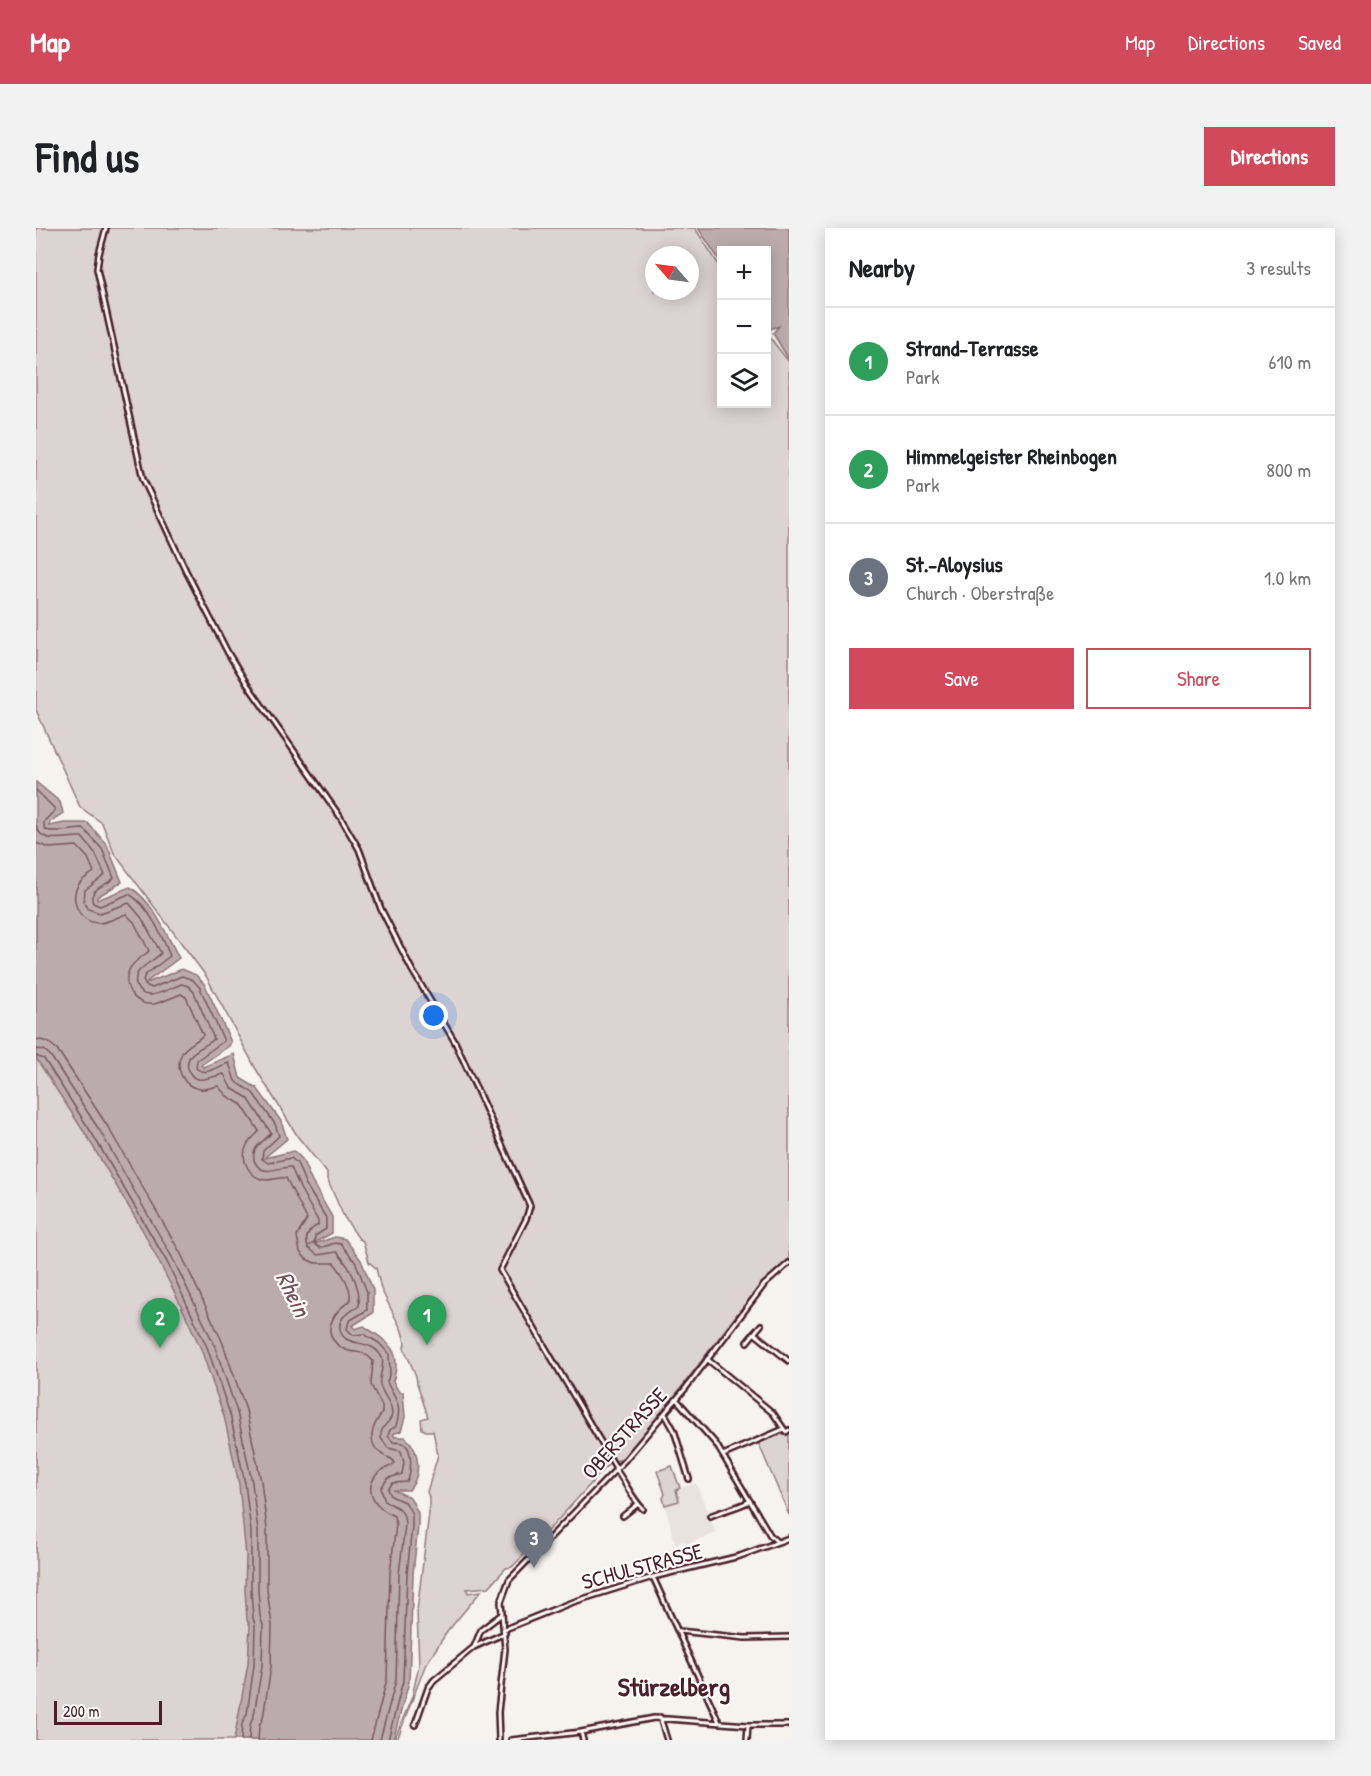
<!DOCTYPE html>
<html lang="en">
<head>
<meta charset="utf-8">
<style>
	body { margin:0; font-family:"Patrick Hand",sans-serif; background:#f2f2f2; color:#202124 }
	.controls { position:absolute; right:18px; top:18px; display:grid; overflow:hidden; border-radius:0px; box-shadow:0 3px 15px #0003 }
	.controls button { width:54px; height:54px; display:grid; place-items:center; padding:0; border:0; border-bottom:2px solid #e0e0e0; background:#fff; color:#202124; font:30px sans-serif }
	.compass { position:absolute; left:609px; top:18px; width:54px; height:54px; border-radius:50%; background:#fff; box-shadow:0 3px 15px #0003; rotate:298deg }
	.scale { position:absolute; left:18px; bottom:15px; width:108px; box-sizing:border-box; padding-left:6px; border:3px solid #4a1f2b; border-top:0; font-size:16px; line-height:21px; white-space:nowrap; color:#4a1f2b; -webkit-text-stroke:4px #fdfcf7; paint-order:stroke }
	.you { position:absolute; left:398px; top:788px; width:21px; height:21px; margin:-15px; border:4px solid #fff; border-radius:50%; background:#1a73e8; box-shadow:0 0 0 9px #1a73e833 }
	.badge { display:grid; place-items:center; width:39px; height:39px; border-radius:50%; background:#d1495b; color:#fff; font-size:20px; font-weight:700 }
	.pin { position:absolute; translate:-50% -50px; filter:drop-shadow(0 2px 3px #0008) }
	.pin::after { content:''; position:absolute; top:32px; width:21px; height:18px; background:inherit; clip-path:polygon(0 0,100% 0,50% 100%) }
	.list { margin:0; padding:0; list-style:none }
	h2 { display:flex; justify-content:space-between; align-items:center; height:78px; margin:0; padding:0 24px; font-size:26px }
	h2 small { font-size:20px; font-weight:400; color:#757577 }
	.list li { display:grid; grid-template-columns:39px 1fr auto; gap:18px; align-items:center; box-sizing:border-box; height:108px; padding:0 24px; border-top:2px solid #e0e0e0 }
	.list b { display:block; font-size:22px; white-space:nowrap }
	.list p { margin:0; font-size:20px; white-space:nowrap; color:#757577 }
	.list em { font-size:20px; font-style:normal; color:#757577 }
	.actions { display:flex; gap:12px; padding:18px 24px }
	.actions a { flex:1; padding:14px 0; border:2px solid #d1495b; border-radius:0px; text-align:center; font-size:21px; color:#d1495b }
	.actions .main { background:#d1495b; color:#fff }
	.icon { flex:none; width:33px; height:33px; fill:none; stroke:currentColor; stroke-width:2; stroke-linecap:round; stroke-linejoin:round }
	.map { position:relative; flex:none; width:753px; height:1512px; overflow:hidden; border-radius:0px }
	header { display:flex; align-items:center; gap:36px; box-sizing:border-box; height:84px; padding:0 30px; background:#d1495b; color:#fff }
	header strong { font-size:28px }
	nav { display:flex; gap:33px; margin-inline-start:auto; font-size:21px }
	.intro { display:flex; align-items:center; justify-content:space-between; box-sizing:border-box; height:144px; padding:0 36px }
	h1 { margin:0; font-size:42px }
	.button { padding:15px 27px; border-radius:0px; background:#d1495b; color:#fff; font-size:21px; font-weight:700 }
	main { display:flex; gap:36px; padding:0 36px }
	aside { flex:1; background:#fff; border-radius:0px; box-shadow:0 3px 15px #0003 }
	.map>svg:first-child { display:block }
	.built { fill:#e9e3e0 }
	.green { fill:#dcd4d2; stroke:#937a7e; stroke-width:1.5; fill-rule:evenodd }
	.water { fill:#bbabac; stroke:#8e7378; stroke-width:1.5 }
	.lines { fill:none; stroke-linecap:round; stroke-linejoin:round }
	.shore { stroke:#77575f; stroke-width:1.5 }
	.minor-casing { stroke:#4a1f2b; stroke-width:8 }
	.minor { stroke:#fdfcf7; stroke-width:3 }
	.labels { text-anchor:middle; stroke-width:4.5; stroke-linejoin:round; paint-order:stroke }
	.street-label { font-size:22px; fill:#4a1f2b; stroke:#fdfcf7 }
	.water-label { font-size:24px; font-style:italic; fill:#725058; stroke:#fdfcf7 }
	.quarter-label { font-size:26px; font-weight:bold; fill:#4a1f2b; stroke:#fdfcf7 }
</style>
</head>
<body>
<header>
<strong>Map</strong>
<nav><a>Map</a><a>Directions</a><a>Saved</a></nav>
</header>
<div class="intro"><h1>Find us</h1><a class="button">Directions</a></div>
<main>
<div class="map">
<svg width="753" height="1512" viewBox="0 0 753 1512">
	<rect width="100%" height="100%" fill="#f6f3ef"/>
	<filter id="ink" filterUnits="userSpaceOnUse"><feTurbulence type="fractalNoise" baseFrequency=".0167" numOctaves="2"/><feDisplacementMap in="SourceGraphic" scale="12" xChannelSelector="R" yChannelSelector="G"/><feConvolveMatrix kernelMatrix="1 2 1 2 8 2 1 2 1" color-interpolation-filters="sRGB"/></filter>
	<g filter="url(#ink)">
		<path class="built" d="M660 1255 680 1305 650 1316 648 1313 639 1316 629 1277 643 1273 640 1262Z"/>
		<path class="green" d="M0 0H659L685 40 686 176H730L731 106 753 134V1033L733 1049 704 1082 635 1173 587 1230 573 1236 520 1294 476 1339 470 1340 453 1359 431 1361 432 1365 445 1363 411 1404 389 1438 361 1512H358L376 1469 383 1437 381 1383 393 1285V1269L391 1264 402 1227 397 1203H390L386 1201 385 1191 392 1189 381 1155 380 1148 368 1120 369 1115 366 1103 345 1061 340 1040 333 1034 327 1013 323 1011 308 989 291 951V945L262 909 220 841 170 748 78 625 66 595 44 579 0 482ZM618 27H654V63H618Z
			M0 691 176 962 270 1512H0Z
			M745 1204 747 1207 753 1205V1287L722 1214Z
			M636 1238 644 1260 640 1262 643 1273 629 1277 627 1270 629 1266 621 1243Z"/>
		<path class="water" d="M662 0H753V132L737 105 743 98 734 101 731 99 730 22H686L684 33Z
			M0 554 24 574 27 585 14 594 13 598 28 595H52L71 617 86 654 61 669V672L94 659C118 674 130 706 143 730L112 753 111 755 146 741 160 747 169 757 195 814 193 818 165 837 167 839 198 826 204 850 221 860 245 893 251 911 228 930 258 923 266 931 276 954 296 989V1005L272 1018 299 1009 309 1011 325 1032 337 1062V1085L316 1098 319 1101 328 1098C352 1114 367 1122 357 1153L363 1164H367L369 1189 365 1203 357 1206 359 1209H369C384 1221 386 1247 373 1262H357L374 1269 382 1285V1298L377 1346 373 1454 357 1512H198L212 1436 214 1397 211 1392 209 1362 210 1328 203 1256 188 1188 165 1121 143 1073 106 1001 52 910 0 830Z"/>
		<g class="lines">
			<path class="shore" d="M0 562 19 581C16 589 3 591 10 602 19 605 38 601 48 601L66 621 78 650C70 658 51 661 57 675L64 678 93 666C113 677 126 708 134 728L109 747 107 752 109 757 116 760 146 748 157 752 164 760 188 813 161 832 160 840C169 849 182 838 193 835L199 853 217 865 239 896 243 908 227 923 226 931 232 935 255 930 261 935 270 957 290 990V1001L279 1008V1016L284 1020 299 1015 305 1016 320 1035 331 1064V1082L313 1093 311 1101 317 1107 328 1106 343 1115 353 1126 354 1143 351 1154C359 1172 367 1176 360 1198L354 1202 352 1208 357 1214C360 1215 364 1214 367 1215 378 1220 375 1246 371 1254L357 1255 352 1261 355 1268 370 1275 376 1286V1298L371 1346 367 1453 352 1512
				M0 597C5 618 29 608 46 609L59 625 69 647 49 662 48 673 52 681 64 685 93 675 105 689 125 725C119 732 109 736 103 743 100 747 99 752 100 757 107 778 133 760 146 756L152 758 158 764 178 811C172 817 161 820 155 827 152 831 151 836 152 840 157 860 176 848 188 846L195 860 212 870 235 905C231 911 222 915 219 922 217 927 217 932 220 936 228 949 244 938 255 939L264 960 282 993V997C272 1002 268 1009 272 1020L282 1027 301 1024C314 1039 325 1057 323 1078 315 1084 302 1088 304 1100 306 1122 337 1108 346 1130 349 1139 342 1148 344 1157 347 1168 356 1174 356 1186 355 1196 344 1196 345 1210L352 1220 365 1223 368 1235 366 1246 352 1250 345 1260 349 1273 364 1281 368 1288 369 1297 363 1346 360 1452 344 1512
				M0 615 14 620 41 618 52 630 58 644C53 648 47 650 43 656 32 671 43 694 62 695 72 695 81 689 90 686L98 694 113 723C107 729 97 733 93 742 85 759 100 779 118 776 127 774 137 769 145 766L150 769 167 807C161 814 150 817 146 825 138 840 147 859 164 861 170 862 176 859 182 858L191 868 206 877 223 903C220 908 214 911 211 917 203 932 214 951 231 952 238 952 244 949 250 950L271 991 261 1008 264 1024 270 1031 279 1035H298C306 1044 316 1060 314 1073 297 1084 283 1105 306 1120 319 1128 325 1119 337 1133L335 1157 346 1178V1185C336 1198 329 1216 347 1227 353 1231 356 1229 359 1235 354 1240 347 1240 342 1245 325 1263 341 1280 358 1288L360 1297 354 1345 351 1451 335 1512
				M0 811 12 814 21 821 72 899 145 1026 186 1113 210 1182 225 1253 231 1301V1362L236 1397 235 1439 227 1490 223 1498 222 1512
				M0 821 8 822 14 827 64 903 137 1031 178 1116 201 1184 216 1254 222 1303V1362L224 1388 227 1397 226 1438 218 1487 214 1497 213 1512
				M0 828 8 831 57 907 131 1034 171 1119 194 1186 209 1255 215 1304V1362L217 1390 219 1397 218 1437 211 1486 206 1496 205 1512"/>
			<defs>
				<path id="minor" d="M70 0 63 26 61 41 107 251 150 343 192 425 211 456 303 587 323 621 345 681 376 742 419 814 494 978 490 991 464 1042 580 1240
					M718 1105 753 1133
					M711 1114 725 1097
					M671 1131 737 1185 750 1204 753 1202
					M641 1172 680 1216 734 1307 740 1313
					M629 1186 638 1202 653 1251
					M687 1227 748 1201
					M579 1241C590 1254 594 1268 607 1281
					M587 1288 602 1276
					M674 1288C688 1282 701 1280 714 1273
					M617 1349 683 1494
					M469 1401 534 1375 617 1349 704 1328 753 1310
					M643 1403 709 1410 753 1409
					M438 1419 445 1402 466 1386
					M624 1489 631 1512
					M379 1497 392 1460 398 1452 438 1419 469 1405
					M545 1504 547 1512
					M463 1512 462 1484 469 1421 465 1374 473 1352 589 1232 649 1161 728 1057 753 1035
					M475 1512 545 1504 618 1490 712 1497H753
					M711 1512 712 1497"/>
			</defs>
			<use href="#minor" class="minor-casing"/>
			<use href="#minor" class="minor"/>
		</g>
	</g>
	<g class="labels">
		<g class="street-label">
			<text transform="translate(588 1205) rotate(-48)" y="8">OBERSTRASSE</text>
			<text transform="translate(606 1338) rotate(-15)" y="8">SCHULSTRASSE</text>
		</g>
		<g class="water-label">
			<text transform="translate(257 1066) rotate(64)" y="8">Rhein</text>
		</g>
		<g class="quarter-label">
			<text x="638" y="1468">Stürzelberg</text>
		</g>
	</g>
</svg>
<div class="controls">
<button>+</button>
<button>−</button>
<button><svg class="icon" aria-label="layers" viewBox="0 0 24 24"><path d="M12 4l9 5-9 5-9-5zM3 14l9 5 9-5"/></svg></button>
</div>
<svg class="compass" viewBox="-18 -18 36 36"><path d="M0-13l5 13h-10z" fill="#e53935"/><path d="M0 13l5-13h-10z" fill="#757577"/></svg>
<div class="scale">200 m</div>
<div class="you"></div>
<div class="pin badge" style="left:391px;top:1117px;background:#2e9e5b">1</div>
<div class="pin badge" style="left:124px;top:1120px;background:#2e9e5b">2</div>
<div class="pin badge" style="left:498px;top:1340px;background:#6b7280">3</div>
</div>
<aside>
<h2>Nearby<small>3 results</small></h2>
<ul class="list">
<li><span class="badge" style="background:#2e9e5b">1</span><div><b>Strand-Terrasse</b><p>Park</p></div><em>610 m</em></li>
<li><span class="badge" style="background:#2e9e5b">2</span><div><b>Himmelgeister Rheinbogen</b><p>Park</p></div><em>800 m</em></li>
<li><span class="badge" style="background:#6b7280">3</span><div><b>St.-Aloysius</b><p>Church · Oberstraße</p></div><em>1.0 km</em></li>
</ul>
<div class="actions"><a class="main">Save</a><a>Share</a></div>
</aside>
</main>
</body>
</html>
